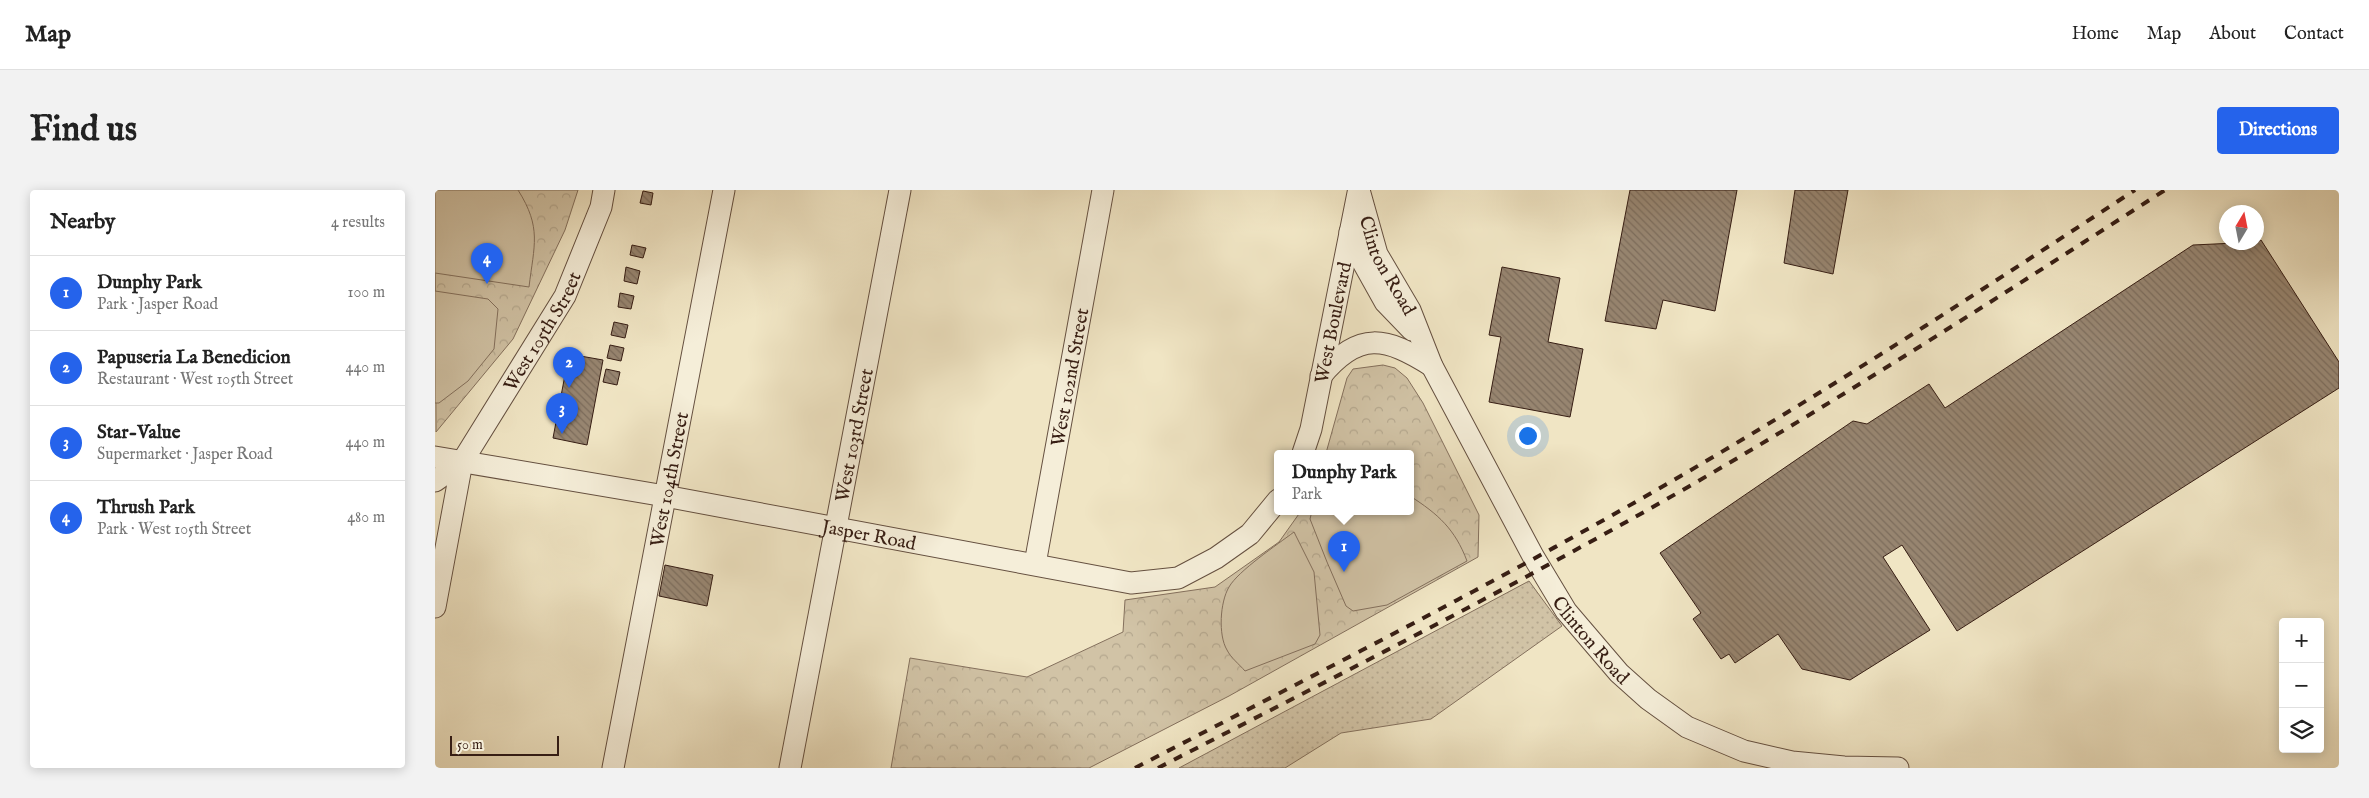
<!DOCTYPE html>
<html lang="en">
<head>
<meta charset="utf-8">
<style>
	body { margin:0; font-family:"IM FELL English",serif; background:#f2f2f2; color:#222 }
	.controls { position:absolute; right:15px; bottom:15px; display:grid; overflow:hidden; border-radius:5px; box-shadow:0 2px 12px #0003 }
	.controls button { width:45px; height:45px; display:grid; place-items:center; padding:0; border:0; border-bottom:1px solid #e0e0e0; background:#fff; color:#222; font:25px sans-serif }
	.compass { position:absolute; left:1784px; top:15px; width:45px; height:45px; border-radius:50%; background:#fff; box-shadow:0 2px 12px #0003; rotate:10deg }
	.scale { position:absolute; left:15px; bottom:12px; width:109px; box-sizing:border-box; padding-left:5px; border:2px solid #371e14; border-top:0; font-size:14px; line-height:18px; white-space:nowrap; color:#371e14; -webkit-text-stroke:4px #f5eed9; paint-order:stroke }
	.you { position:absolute; left:1092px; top:245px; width:18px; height:18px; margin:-12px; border:4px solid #fff; border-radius:50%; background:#1a73e8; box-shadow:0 0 0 8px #1a73e833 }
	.badge { display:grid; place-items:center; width:32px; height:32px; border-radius:50%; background:#2563eb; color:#fff; font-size:16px; font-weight:700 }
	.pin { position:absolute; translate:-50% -41px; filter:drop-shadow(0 1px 2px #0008) }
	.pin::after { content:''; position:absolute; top:26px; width:18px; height:15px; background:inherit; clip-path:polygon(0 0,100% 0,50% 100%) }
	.popup { position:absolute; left:839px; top:260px; width:140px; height:65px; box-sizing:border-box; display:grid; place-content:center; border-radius:5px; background:#fff; filter:drop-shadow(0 1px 4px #0005); font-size:16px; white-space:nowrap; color:#767676 }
	.popup b { font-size:19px; color:#222 }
	.popup::after { content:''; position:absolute; left:50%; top:100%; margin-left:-10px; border:10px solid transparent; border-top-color:#fff }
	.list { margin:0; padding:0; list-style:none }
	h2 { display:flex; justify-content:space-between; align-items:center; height:65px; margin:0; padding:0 20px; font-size:21px }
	h2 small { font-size:16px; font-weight:400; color:#767676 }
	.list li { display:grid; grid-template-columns:32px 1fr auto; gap:15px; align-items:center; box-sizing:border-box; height:75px; padding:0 20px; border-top:1px solid #e0e0e0 }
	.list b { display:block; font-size:19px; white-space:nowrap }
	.list p { margin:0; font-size:16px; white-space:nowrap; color:#767676 }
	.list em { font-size:16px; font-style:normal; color:#767676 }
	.icon { flex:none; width:28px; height:28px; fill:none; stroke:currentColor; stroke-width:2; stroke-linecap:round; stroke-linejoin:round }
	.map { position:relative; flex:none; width:1904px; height:578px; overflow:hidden; border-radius:5px }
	header { display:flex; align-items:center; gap:30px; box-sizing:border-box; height:70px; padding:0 25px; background:#fff; border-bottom:1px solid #e0e0e0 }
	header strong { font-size:24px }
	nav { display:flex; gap:28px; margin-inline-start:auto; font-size:18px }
	.intro { display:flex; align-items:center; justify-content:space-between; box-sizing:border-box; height:120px; padding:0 30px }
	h1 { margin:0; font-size:35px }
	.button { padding:12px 22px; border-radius:5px; background:#2563eb; color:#fff; font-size:18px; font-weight:700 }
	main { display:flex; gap:30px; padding:0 30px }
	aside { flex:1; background:#fff; border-radius:5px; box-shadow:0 2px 12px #0003 }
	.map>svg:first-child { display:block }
	.grass { fill:url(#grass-dots); stroke:#84705d }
	.forest { fill:url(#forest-crowns); stroke:#84705d }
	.pitch { fill:#d1c3a6; stroke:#84705d }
	.building { fill:url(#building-back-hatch); stroke:#371e14 }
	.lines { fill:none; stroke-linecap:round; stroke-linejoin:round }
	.minor-casing { stroke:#655040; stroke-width:23 }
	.minor { stroke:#f5eed9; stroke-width:21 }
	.rail { stroke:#371e14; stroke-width:4; stroke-dasharray:9 9; stroke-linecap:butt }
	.labels { text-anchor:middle; stroke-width:4; stroke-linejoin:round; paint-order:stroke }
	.street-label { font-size:19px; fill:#371e14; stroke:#f5eed9 }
</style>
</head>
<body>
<header>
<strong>Map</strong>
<nav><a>Home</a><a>Map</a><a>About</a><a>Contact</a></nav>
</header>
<div class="intro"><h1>Find us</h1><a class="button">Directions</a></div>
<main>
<aside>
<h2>Nearby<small>4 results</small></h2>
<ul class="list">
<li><span class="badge">1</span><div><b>Dunphy Park</b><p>Park · Jasper Road</p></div><em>100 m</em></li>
<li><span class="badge">2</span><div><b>Papuseria La Benedicion</b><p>Restaurant · West 105th Street</p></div><em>440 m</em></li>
<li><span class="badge">3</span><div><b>Star-Value</b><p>Supermarket · Jasper Road</p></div><em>440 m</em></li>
<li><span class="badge">4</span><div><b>Thrush Park</b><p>Park · West 105th Street</p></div><em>480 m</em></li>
</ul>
</aside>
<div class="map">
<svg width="1904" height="578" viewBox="0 0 1904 578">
	<defs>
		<pattern id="grass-dots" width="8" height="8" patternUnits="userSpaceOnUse" patternTransform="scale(1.25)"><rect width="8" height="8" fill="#d1c3a6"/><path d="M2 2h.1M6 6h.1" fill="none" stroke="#b4a78e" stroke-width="1.8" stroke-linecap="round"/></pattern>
		<pattern id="forest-crowns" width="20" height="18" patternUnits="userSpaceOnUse" patternTransform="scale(1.25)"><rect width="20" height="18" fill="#d1c3a6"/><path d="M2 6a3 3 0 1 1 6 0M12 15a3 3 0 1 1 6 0" fill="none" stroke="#b4a78e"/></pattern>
		<pattern id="building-back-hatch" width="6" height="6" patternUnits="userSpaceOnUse" patternTransform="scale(1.25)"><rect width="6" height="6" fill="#978570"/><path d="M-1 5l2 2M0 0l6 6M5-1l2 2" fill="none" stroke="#7c6c5b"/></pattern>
	</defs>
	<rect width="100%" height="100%" fill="#f0e5c4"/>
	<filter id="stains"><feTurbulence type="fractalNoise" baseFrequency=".004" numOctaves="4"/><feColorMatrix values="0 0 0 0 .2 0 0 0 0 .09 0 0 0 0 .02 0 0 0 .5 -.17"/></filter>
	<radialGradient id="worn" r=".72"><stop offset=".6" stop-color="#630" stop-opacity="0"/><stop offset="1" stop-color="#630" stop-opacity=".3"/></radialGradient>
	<path class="grass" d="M1094 391 1127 436 996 529 906 543 850 578H744Z"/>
	<path class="forest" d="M0 0H143L130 40 78 149 1 242Z
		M948 175 960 178 972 188 988 213 1044 325 1043 367 794 506 654 578H456L475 468 592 487 688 442 690 410 780 397 844 352 866 321H975V263H891L912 188 918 179Z"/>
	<path class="pitch" d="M0 0H83C107 38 99 55 94 97L0 83Z
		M0 101 53 109 63 119 59 159 33 191 4 213H0Z
		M975 306C1003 324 1020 339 1032 371L952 415 918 421 911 416 892 372 875 329 877 321H975Z
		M859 342 879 382 885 445 880 454 810 481C804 474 796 468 792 460 783 445 785 412 794 397 803 381 843 354 859 342Z"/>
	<path class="building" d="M1195 0H1302L1280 121 1228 110 1221 139 1170 131Z
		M1360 0H1413L1398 84 1349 73Z
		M208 1 218 3 216 15 205 13Z
		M1826 50 1904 172V198L1522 441 1467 355 1448 367 1495 440 1415 490 1367 479 1343 444 1300 473 1294 464 1286 469 1258 429 1266 423 1225 363 1418 231 1432 234 1494 194 1510 218 1758 55 1822 52Z
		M197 55 211 58 208 68 195 65Z
		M191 77 205 81 202 94 189 91Z
		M1067 77 1125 88 1113 152 1148 159 1135 227 1054 212 1066 147 1054 145Z
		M185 103 199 106 196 119 183 117Z
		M179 132 193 135 190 148 176 145Z
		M175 155 189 158 186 171 172 168Z
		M134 164 168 170 152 255 118 248Z
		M171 179 185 182 182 195 168 192Z
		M230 375 278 385 272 416 224 406Z"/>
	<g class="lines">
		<defs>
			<g id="minor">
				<path id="s1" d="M924 0 942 64 975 120 997 176 1098 366 1131 421 1184 483 1213 509 1252 537 1309 561 1357 572 1409 577 1463 578"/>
				<path d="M915 42 926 69 950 112 977 140"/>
				<path d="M886 186C924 140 951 147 997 176"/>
				<path id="s2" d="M868 263 876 239 923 3"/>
				<path id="s3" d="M0 267 230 306 696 393 743 388 781 368 815 344 843 310"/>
				<path d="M0 291 27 272"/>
				<path id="s4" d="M600 374 668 0"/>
				<path id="s5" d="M0 417 27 272 130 106 166 17 169 0"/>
				<path id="s6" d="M178 578 289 0"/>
				<path id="s7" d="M355 578 465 0"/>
			</g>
		</defs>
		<use href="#minor" class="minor-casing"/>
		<use href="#minor" class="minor"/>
		<path class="rail" d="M700 578C896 476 1093 377 1283 264 1425 180 1562 90 1700 0
			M723 578C913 480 1105 384 1289 276 1438 188 1584 94 1730 0"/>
	</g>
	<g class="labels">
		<g class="street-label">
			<text dy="7" stroke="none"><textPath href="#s1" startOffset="81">Clinton Road</textPath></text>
			<text dy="7" stroke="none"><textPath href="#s2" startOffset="134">West Boulevard</textPath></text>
			<text dy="7" stroke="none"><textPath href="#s5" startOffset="301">West 105th Street</textPath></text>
			<text dy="7" stroke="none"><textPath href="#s4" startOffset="190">West 102nd Street</textPath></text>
			<text dy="7" stroke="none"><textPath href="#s7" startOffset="339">West 103rd Street</textPath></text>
			<text dy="7" stroke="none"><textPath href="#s6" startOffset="294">West 104th Street</textPath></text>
			<text dy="7" stroke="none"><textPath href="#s3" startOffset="441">Jasper Road</textPath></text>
			<text dy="7" stroke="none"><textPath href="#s1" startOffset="509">Clinton Road</textPath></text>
		</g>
	</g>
	<rect width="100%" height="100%" filter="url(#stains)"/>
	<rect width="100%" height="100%" fill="url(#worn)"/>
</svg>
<div class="controls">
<button>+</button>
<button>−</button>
<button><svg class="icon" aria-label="layers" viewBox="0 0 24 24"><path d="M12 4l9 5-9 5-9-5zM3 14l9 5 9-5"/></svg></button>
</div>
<svg class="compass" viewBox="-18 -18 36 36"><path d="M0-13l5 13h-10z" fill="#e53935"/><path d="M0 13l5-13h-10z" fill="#767676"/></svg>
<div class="scale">50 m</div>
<div class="you"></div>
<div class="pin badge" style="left:909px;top:382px">1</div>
<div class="popup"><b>Dunphy Park</b>Park</div>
<div class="pin badge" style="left:134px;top:198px">2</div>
<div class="pin badge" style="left:127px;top:244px">3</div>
<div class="pin badge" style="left:52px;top:94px">4</div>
</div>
</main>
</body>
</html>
